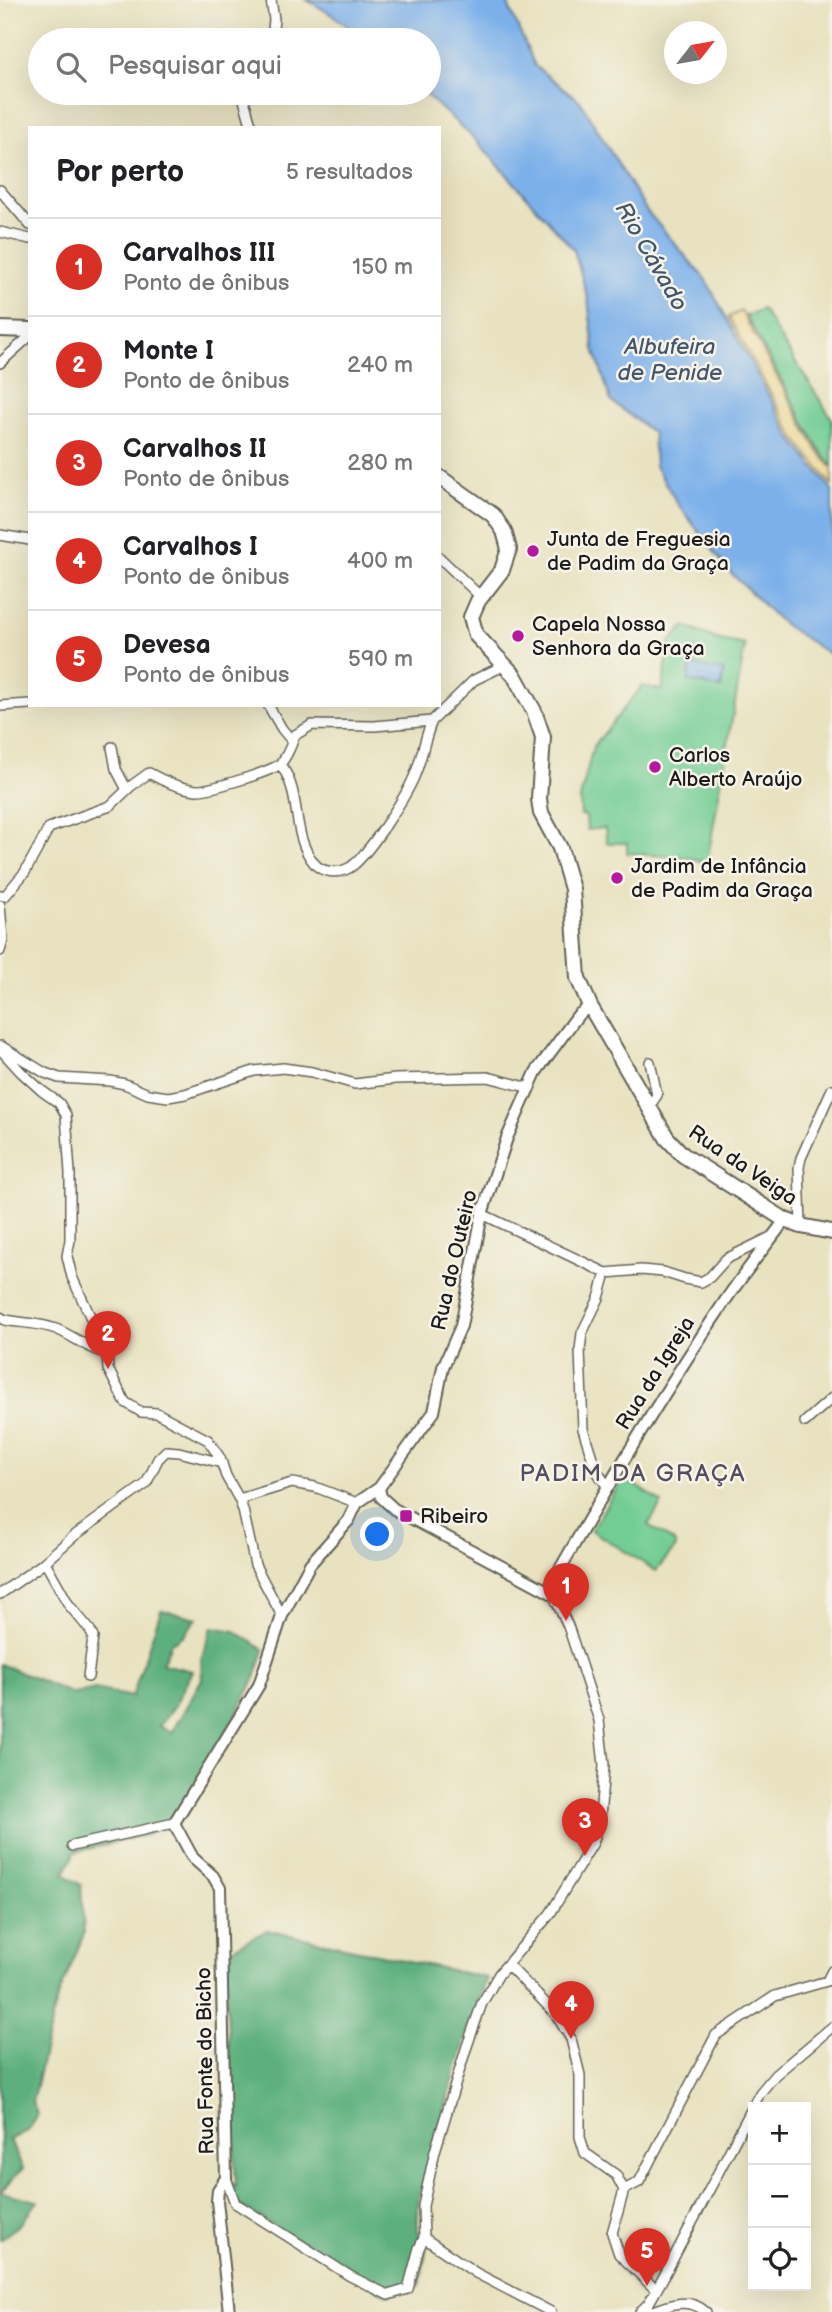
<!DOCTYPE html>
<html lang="pt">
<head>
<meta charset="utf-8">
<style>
	body { margin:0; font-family:"Balsamiq Sans",sans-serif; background:#f2f2f2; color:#202124 }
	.controls { position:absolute; right:21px; bottom:21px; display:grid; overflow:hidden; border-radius:0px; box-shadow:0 7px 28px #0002 }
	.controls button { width:63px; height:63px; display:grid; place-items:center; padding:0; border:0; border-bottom:2px solid #e0e0e0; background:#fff; color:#202124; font:35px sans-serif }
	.compass { position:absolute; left:664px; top:21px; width:63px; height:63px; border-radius:50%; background:#fff; box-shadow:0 7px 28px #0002; rotate:59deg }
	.you { position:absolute; left:378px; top:1535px; width:24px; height:24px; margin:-18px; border:5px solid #fff; border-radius:50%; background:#1a73e8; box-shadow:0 0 0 10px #1a73e833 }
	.badge { display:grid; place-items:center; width:46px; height:46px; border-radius:50%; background:#d93025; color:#fff; font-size:23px; font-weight:700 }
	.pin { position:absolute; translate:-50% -58px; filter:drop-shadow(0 2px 4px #0008) }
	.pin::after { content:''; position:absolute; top:37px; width:24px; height:21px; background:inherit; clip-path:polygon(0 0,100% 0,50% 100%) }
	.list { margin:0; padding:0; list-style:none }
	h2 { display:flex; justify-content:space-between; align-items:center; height:91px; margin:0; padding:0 28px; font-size:30px }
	h2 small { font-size:23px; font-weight:400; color:#757577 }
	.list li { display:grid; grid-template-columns:46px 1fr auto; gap:21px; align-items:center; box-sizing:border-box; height:98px; padding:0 28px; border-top:2px solid #e0e0e0 }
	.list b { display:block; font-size:26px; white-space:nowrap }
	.list p { margin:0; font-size:23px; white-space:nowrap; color:#757577 }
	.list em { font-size:23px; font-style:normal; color:#757577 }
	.icon { flex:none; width:38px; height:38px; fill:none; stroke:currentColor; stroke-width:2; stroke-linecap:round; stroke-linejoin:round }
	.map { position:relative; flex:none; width:832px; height:2312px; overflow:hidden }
	.search { position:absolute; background:#fff; box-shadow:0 7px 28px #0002; left:28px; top:28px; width:413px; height:77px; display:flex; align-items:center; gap:18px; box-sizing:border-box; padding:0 24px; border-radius:38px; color:#757577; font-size:26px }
	.panel { position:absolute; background:#fff; box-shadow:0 7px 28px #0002; left:28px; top:126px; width:413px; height:581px; border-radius:0px }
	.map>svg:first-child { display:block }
	.green { fill:#72cd94; stroke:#477458; stroke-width:2 }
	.forest { fill:#5db07e; stroke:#3c664d; stroke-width:2 }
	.sand { fill:#eeda9e; stroke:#857b5d; stroke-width:2 }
	.water { fill:#7cb0ea; stroke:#4c6683; stroke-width:2 }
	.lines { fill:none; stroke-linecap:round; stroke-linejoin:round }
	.minor-casing { stroke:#636155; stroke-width:12 }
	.tertiary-casing { stroke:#636155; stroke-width:14 }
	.primary-casing { stroke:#636155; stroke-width:18 }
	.minor { stroke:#fff; stroke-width:9 }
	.tertiary { stroke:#fff; stroke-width:10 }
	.primary { stroke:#fff; stroke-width:14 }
	.poi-dot { fill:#b5179e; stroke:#f7f3e8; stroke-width:2.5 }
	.labels { text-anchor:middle; stroke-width:5; stroke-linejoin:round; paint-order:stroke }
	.poi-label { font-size:21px; fill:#1c1c1c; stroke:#f7f3e8; text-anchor:start }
	.street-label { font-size:21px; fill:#1c1c1c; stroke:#f7f3e8 }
	.water-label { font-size:23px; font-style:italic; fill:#42576e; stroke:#f7f3e8 }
	.quarter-label { font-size:24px; letter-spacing:2px; fill:#534e5d; stroke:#f7f3e8 }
</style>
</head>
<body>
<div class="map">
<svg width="832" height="2312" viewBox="0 0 832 2312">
	<rect width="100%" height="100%" fill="#f7f3e8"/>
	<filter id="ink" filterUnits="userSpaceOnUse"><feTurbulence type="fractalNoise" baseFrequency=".0143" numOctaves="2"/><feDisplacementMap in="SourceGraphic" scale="14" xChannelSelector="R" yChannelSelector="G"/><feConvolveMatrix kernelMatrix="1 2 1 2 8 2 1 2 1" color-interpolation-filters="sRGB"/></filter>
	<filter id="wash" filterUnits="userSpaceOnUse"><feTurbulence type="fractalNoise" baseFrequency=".00686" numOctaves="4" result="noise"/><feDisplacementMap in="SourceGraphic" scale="28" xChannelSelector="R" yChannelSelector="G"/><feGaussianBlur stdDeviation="1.57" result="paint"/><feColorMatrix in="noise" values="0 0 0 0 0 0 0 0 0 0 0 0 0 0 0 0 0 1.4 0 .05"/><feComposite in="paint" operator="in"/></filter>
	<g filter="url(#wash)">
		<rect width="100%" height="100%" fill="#e8e2c0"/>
		<path class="green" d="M762 309 832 419V466L819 449 746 316Z
			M685 626 716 639 745 645 707 863 690 858 627 853V843H607L605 828 587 830 586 816 581 815 580 799 593 747 642 686 662 690 670 642Z
			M624 1477 662 1503 648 1525 674 1542 676 1547 656 1571 591 1530Z"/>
		<path class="forest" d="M161 1610 197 1618 183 1636 171 1643 162 1664 192 1671 174 1707 159 1726 172 1732 202 1679 201 1660 212 1627 235 1631 264 1650 255 1678 236 1715 173 1819 146 1835 75 1852 64 1874 81 1885 84 1934 56 2002 32 2102 37 2114 27 2131 9 2140 23 2168 0 2192 38 2201 21 2223 0 2240V1664L73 1694 95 1689 132 1697Z
			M267 1930 487 1978 468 2030 419 2197C418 2216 414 2234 426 2250L420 2285 388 2295 235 2203 226 2178 236 2187 224 1953Z"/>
		<path class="sand" d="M741 311 817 450 832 468V485L795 438 729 317Z"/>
		<path class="water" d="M307 0H506L535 66 580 101 646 210 706 280 792 439 832 490V656L783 624 728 570 677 503 655 466 653 433 611 401 594 349 588 299 574 250 477 141 424 93H429V40H366L334 16Z
			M691 665 724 671 721 688 688 681Z"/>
	</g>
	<g filter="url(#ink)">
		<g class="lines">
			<defs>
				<path id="minor" d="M271 0 274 19 272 40
					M242 93 252 128
					M0 190 30 225
					M0 232 30 239
					M0 363 30 336
					M0 535 30 540
					M439 557 481 597
					M268 705 282 729 292 741
					M0 706 30 704
					M112 747 116 769 127 790
					M280 764C303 793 290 834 314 863 322 873 338 874 349 868 366 859 406 796 414 777 422 759 424 739 432 721
					M0 895 5 896 25 872 49 828 110 806 131 786 149 773C163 781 179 788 196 790 208 791 270 772 280 764 288 756 291 745 295 735L312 725 374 726 432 721 474 680 505 665
					M0 905 3 940 0 951
					M1 1046 45 1073 59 1078 110 1081 125 1084 148 1094 168 1097 185 1094 254 1071 283 1068 312 1072 355 1084 395 1079 488 1077 530 1088
					M0 1049 21 1072 42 1091 59 1103 66 1115 70 1173V1240L67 1256 72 1277 107 1353 108 1369 125 1402 141 1412 157 1413 208 1440 220 1458 226 1476 239 1499 243 1510 255 1565 282 1616
					M649 1107 657 1095 650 1062
					M482 1214 606 1273
					M801 1226 799 1167 801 1158 832 1089
					M0 1317 5 1320C21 1323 40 1323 56 1329 72 1335 91 1351 107 1353
					M805 1422 832 1398
					M607 1486 596 1470 583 1429 580 1350 582 1333 599 1298 606 1273 641 1270 663 1272 685 1279 701 1282 710 1277 726 1259 773 1236
					M239 1499 292 1483 315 1487 357 1503
					M45 1562 69 1605 90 1630 93 1637 88 1677
					M0 1594 41 1565 74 1536 146 1484 158 1459 166 1451 179 1452 222 1463
					M72 1846 174 1823
					M508 1965 555 2013 571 2039 580 2075V2137L585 2153 616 2175 624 2190 612 2233 619 2254 656 2290
					M226 2178 235 2203 350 2276 388 2295 408 2289 419 2248 424 2238 423 2206 435 2151 466 2049 482 2003 499 1974 550 1914 593 1843 600 1819 604 1765 599 1720 568 1626 553 1594
					M624 2190 639 2182 716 2035 775 1996 827 1981 832 1971
					M424 2238 476 2273 551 2312
					M640 2312 649 2303 663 2278 760 2093 775 2075 832 2027
					M651 2312C671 2304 689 2297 706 2312"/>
				<path id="tertiary" d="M379 1488 381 1497 394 1509 553 1594
					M553 1594 552 1583C605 1490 659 1399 719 1310 739 1279 763 1250 785 1220
					M229 2312 217 2201 218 2190 226 2178 220 1888 213 1876 193 1858 174 1823 259 1685 282 1616 310 1564 349 1520 357 1503 379 1488 434 1412 443 1367 461 1326 482 1214 507 1138 536 1072 578 1015 590 1006"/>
				<path id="primary" d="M0 329 30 330
					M439 477 493 515 504 531 509 549 502 570 478 601 471 617 476 635 514 675 534 711 543 737 539 799 541 813 560 848 572 889 578 978 590 1006 667 1138 683 1155 785 1220 801 1226 832 1232"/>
			</defs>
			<use href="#minor" class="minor-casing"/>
			<use href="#tertiary" class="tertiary-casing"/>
			<use href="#primary" class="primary-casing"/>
			<use href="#minor" class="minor"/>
			<use href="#tertiary" class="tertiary"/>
			<use href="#primary" class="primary"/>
		</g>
	</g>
	<g class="poi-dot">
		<circle cx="533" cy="551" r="7"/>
		<circle cx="518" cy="636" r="7"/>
		<circle cx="655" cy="767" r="7"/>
		<circle cx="617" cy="878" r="7"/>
		<rect x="399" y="1509" width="14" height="14" rx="3.5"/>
	</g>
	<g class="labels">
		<g class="poi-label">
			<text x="547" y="546">Junta de Freguesia<tspan x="547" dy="24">de Padim da Graça</tspan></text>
			<text x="532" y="631">Capela Nossa<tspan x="532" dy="24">Senhora da Graça</tspan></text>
			<text x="669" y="762">Carlos<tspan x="669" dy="24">Alberto Araújo</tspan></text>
			<text x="631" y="873">Jardim de Infância<tspan x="631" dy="24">de Padim da Graça</tspan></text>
			<text x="420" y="1523">Ribeiro</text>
		</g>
		<g class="street-label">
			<text transform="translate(743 1165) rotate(34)" y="7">Rua da Veiga</text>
			<text transform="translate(454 1260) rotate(-77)" y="7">Rua do Outeiro</text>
			<text transform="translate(655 1373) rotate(-58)" y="7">Rua da Igreja</text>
			<text transform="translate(205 2061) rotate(-91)" y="7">Rua Fonte do Bicho</text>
		</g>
		<g class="water-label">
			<text transform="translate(652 256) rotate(60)" y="8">Rio Cávado</text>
			<text x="670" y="354">Albufeira<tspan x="670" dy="26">de Penide</tspan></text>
		</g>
		<g class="quarter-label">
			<text x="633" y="1481">PADIM DA GRAÇA</text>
		</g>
	</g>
</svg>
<div class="controls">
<button>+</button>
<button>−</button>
<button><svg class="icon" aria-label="locate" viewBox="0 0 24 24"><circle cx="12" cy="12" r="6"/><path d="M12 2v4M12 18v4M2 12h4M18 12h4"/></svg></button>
</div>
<svg class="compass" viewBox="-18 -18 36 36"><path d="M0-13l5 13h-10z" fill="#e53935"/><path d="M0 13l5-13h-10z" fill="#757577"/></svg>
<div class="you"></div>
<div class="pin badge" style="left:566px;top:1621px">1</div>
<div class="pin badge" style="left:108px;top:1369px">2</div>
<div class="pin badge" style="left:585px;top:1856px">3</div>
<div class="pin badge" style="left:571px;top:2039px">4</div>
<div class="pin badge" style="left:647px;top:2286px">5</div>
<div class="search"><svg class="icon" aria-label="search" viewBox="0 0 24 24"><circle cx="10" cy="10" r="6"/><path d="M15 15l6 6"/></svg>Pesquisar aqui</div>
<section class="panel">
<h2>Por perto<small>5 resultados</small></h2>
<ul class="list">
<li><span class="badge">1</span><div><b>Carvalhos III</b><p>Ponto de ônibus</p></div><em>150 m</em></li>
<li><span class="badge">2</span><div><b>Monte I</b><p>Ponto de ônibus</p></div><em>240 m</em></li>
<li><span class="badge">3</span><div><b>Carvalhos II</b><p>Ponto de ônibus</p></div><em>280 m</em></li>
<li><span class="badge">4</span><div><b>Carvalhos I</b><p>Ponto de ônibus</p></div><em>400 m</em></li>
<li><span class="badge">5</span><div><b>Devesa</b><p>Ponto de ônibus</p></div><em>590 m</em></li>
</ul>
</section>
</div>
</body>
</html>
